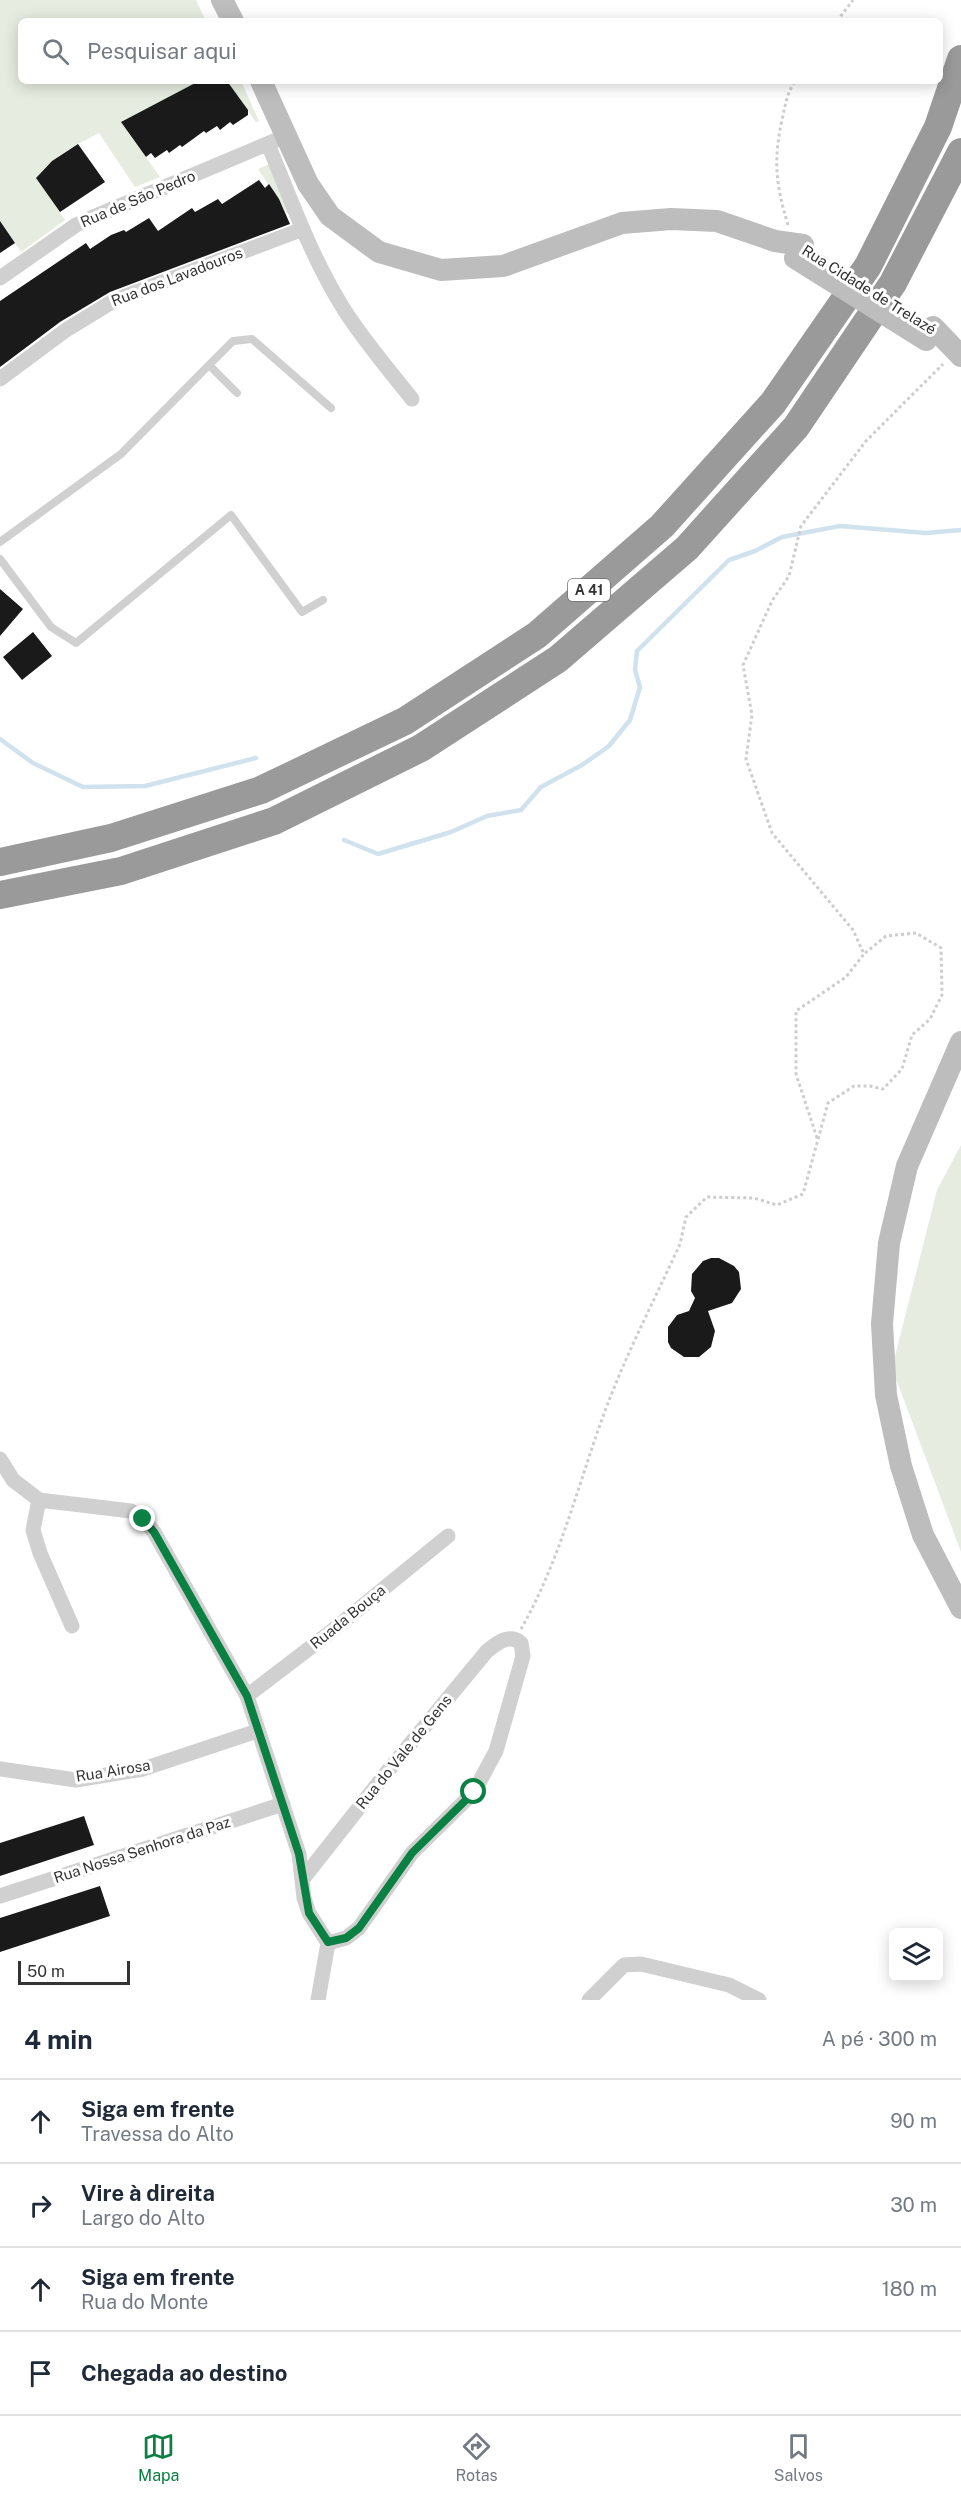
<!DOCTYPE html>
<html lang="pt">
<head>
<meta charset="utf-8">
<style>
	body { margin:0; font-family:"Public Sans",sans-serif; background:#f2f2f3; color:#1f2937 }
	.controls { position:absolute; right:18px; bottom:18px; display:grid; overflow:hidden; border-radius:9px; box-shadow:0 3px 15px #0003 }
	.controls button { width:54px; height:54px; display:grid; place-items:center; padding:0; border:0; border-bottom:2px solid #e0e1e3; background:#fff; color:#1f2937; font:30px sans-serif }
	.scale { position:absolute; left:18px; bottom:15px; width:112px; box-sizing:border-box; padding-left:6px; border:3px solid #333; border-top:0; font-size:16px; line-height:21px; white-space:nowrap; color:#333; -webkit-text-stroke:4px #fff; paint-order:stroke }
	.stop { position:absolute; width:18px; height:18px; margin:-14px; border:4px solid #0b8043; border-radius:50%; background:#fff }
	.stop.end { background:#0b8043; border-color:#fff; box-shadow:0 2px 6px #0008 }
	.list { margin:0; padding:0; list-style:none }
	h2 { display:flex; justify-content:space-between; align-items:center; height:78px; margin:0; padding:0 24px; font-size:26px }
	h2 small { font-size:20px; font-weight:400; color:#747a83 }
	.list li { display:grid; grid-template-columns:39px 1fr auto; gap:18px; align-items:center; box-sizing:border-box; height:84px; padding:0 24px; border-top:2px solid #e0e1e3 }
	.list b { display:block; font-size:22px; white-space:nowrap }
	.list p { margin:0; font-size:20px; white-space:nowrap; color:#747a83 }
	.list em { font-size:20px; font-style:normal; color:#747a83 }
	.icon { flex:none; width:33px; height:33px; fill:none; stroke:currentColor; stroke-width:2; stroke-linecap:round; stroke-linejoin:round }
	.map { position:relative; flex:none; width:961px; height:2000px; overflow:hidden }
	.search { position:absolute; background:#fff; box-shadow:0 3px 15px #0003; left:18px; right:18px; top:18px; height:66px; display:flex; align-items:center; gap:15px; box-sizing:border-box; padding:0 21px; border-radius:9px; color:#747a83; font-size:22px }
	.sheet { height:414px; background:#fff }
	nav { display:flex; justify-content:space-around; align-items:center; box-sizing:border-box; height:84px; border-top:2px solid #e0e1e3; background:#fff; font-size:16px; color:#747a83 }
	nav a { display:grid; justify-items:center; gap:3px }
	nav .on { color:#0b8043 }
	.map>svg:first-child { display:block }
	.green { fill:#e6ecdf }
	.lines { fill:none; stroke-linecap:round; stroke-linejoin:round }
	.stream { stroke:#cfe2ee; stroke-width:4.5 }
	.building { fill:#1a1a1a }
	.path { stroke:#cdcdcd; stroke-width:3; stroke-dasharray:3 3; stroke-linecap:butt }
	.lane { stroke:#d0d0d0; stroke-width:8 }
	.street { stroke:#d0d0d0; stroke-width:15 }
	.secondary { stroke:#bdbdbd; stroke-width:22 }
	.highway { stroke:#9a9a9a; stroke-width:28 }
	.secondary-bridge { stroke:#bdbdbd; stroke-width:22 }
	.route { stroke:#0b8043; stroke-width:8 }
	.labels { text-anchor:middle; stroke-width:6; stroke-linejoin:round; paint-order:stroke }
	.shield { fill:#fff; stroke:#707070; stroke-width:1.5 }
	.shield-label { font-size:14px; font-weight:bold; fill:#333 }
	.street-label { font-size:15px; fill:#333; stroke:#fff }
</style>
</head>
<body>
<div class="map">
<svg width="961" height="2000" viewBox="0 0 961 2000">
	<rect width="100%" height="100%" fill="#fff"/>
	<path class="green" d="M0 0H196L206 21H21V81H199L121 122 160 177 135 187 99 133C78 144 50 157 37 178L65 220 21 252 0 221Z
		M227 81H241L259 121 256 122Z
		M270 164 290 212 287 213 258 169Z
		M961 1145V1552L892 1368 937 1190Z"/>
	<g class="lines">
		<path class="stream" d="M0 739 33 763 83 787 145 786 256 758
			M344 840 378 854 451 832 487 816 521 810 541 787 582 765 609 746 630 720 640 687 635 670 637 651 729 560 755 551 782 537 840 526 926 533 961 530"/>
	</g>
	<path class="building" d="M199 81H227L248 110V115L233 125 230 122 220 130 217 126 206 133 204 131 182 147 180 145 169 153 167 150 155 158 151 153 146 157 121 122Z
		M78 144 105 182 60 212 36 178 52 161Z
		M259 180 265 188 269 184 279 199 290 224 110 292 60 322 0 367V301L86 243 90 249 111 235 124 230 126 232 149 218 158 231 192 208 195 212 218 199 222 204Z
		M0 221 15 243 0 253Z
		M0 589 23 609 0 636Z
		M33 632 52 656 22 680 3 657Z
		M711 1258H719L734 1266 739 1272 741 1289 732 1303 708 1311 715 1331 711 1347 699 1357H684L671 1348 668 1342V1327L677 1315 689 1311 695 1298 691 1291 692 1274 703 1261Z
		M84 1816 94 1845 0 1876V1843Z
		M100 1886 110 1916 0 1952V1918Z"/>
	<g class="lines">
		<path class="path" d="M837 21 853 0
			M788 225C776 185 773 161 782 120 785 106 787 93 795 81
			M817 1138 796 1074V1011L846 977 864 954 853 930 772 833 746 759 752 715 743 665 772 601 789 576 801 526 866 441 943 364
			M521 1629C560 1561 578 1484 605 1411 626 1354 655 1299 680 1244L686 1217 707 1197 754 1198 777 1205 803 1194 828 1103 854 1086H870L883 1089 902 1069 912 1035 930 1019 942 995 941 948 916 933 886 936 864 954"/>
		<path class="lane" d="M209 365 233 341 252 339 331 408
			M0 542 121 454 209 365 237 393
			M0 559 51 627 76 643 231 515 302 612 323 600"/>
		<path class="street" d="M268 144C291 200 312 259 345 311 365 342 389 370 412 399
			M0 278 76 225 91 218 286 136
			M0 379 66 330 115 300 303 229
			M0 1459 13 1480 39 1500 131 1511 143 1519 154 1532 247 1696 299 1854 304 1898 309 1913 328 1943
			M39 1500 33 1530 40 1553 72 1626
			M247 1696 328 1634 448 1536
			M0 1769 76 1780 143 1769 257 1731
			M302 1880 391 1767 487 1651C497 1643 509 1633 521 1643L523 1656 496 1751 474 1792 412 1853 359 1928 346 1938 328 1943
			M0 1896 283 1804
			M318 2000 328 1943
			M589 2000 624 1965 641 1964 729 1985 759 2000"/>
		<path class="secondary" d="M222 0 233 21
			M261 81 308 184 330 216 379 252 441 270 503 266 622 223 671 219 717 221 775 241 803 245
			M933 327 961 356
			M961 1042 907 1166 889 1243 882 1324 886 1395 901 1466 923 1535 961 1608"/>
		<path class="highway" d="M0 862 111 838 261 790 405 721 537 635 662 526 773 403 868 266 938 127 961 59
			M0 895 121 871 274 821 421 748 558 659 687 548 796 427 893 283 961 152"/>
		<path class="secondary-bridge" d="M795 258 926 340"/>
	</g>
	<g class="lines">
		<path class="route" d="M143 1519 154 1532 247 1696 299 1854 309 1913 328 1942 346 1938 359 1928 412 1853 474 1792"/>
	</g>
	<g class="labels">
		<rect class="shield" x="568" y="579" width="42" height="22" rx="4.5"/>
		<g class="shield-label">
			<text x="589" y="595">A 41</text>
		</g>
		<g class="street-label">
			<text transform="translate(138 199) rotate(-23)" y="5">Rua de São Pedro</text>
			<text transform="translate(177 277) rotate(-21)" y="5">Rua dos Lavadouros</text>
			<text transform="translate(869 290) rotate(32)" y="5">Rua Cidade de Trelazé</text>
			<text transform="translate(348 1617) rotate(-39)" y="5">Ruada Bouça</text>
			<text transform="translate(404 1752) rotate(-51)" y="5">Rua do Vale de Gens</text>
			<text transform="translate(113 1771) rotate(-9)" y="5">Rua Airosa</text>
			<text transform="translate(142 1850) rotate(-18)" y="5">Rua Nossa Senhora da Paz</text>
		</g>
	</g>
</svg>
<div class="controls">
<button><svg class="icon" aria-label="layers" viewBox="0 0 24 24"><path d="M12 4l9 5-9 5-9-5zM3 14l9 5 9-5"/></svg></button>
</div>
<div class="scale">50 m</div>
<div class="stop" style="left:474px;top:1792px"></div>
<div class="stop end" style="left:143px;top:1519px"></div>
<div class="search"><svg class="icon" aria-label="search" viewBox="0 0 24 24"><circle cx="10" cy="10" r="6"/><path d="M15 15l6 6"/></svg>Pesquisar aqui</div>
</div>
<section class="sheet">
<h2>4 min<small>A pé · 300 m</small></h2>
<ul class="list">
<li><svg class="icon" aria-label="ahead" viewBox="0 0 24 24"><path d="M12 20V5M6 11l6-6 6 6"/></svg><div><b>Siga em frente</b><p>Travessa do Alto</p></div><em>90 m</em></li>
<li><svg class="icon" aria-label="right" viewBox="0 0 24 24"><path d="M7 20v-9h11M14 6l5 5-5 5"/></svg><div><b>Vire à direita</b><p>Largo do Alto</p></div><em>30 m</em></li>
<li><svg class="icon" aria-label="ahead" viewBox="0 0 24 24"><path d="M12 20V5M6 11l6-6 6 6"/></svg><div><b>Siga em frente</b><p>Rua do Monte</p></div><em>180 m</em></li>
<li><svg class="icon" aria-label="arrive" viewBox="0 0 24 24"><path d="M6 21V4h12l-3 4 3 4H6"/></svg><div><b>Chegada ao destino</b></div></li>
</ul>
</section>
<nav>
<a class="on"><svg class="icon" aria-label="map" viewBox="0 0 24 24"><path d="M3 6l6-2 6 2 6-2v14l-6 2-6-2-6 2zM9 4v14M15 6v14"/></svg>Mapa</a>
<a><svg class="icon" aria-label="directions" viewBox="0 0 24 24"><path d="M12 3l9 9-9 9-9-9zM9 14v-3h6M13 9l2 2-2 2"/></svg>Rotas</a>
<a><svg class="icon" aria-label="saved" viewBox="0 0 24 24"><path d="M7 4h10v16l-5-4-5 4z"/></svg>Salvos</a>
</nav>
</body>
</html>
